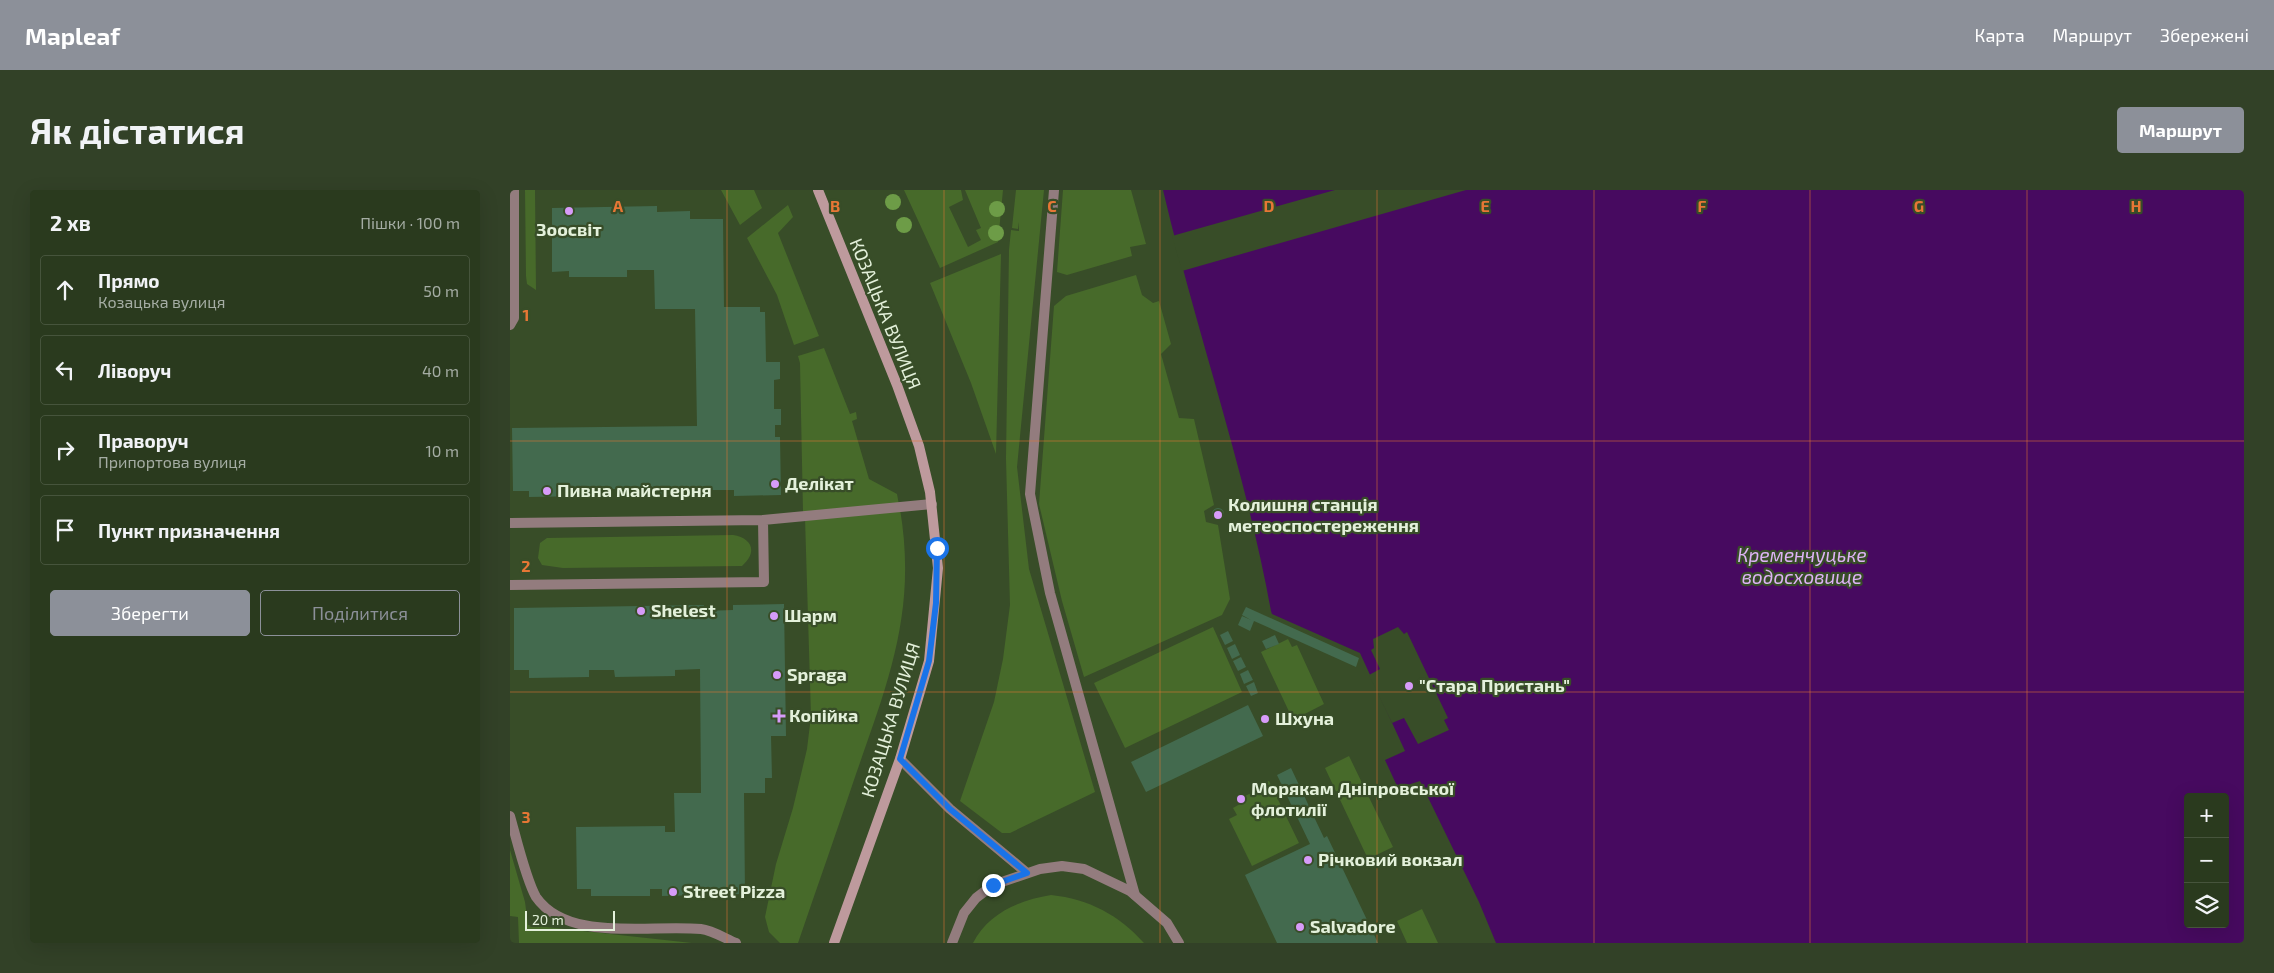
<!DOCTYPE html>
<html lang="uk">
<head>
<meta charset="utf-8">
<style>
	body { margin:0; font-family:"Exo 2",sans-serif; background:#324127; color:#f1f3f6 }
	.controls { position:absolute; right:15px; bottom:15px; display:grid; overflow:hidden; border-radius:5px; box-shadow:0 5px 20px #0002 }
	.controls button { width:45px; height:45px; display:grid; place-items:center; padding:0; border:0; border-bottom:1px solid #46543c; background:#2a3a1e; color:#f1f3f6; font:25px sans-serif }
	.scale { position:absolute; left:15px; bottom:12px; width:90px; box-sizing:border-box; padding-left:5px; border:2px solid #e4f1db; border-top:0; font-size:14px; line-height:18px; white-space:nowrap; color:#e4f1db; -webkit-text-stroke:4px #384d28; paint-order:stroke }
	.stop { position:absolute; width:15px; height:15px; margin:-11px; border:4px solid #1a73e8; border-radius:50%; background:#fff }
	.stop.end { background:#1a73e8; border-color:#fff; box-shadow:0 1px 5px #0008 }
	.list { margin:0; padding:0; list-style:none }
	h2 { display:flex; justify-content:space-between; align-items:center; height:65px; margin:0; padding:0 20px; font-size:21px }
	h2 small { font-size:16px; font-weight:400; color:#a5ada4 }
	.list li { display:grid; grid-template-columns:32px 1fr auto; gap:15px; align-items:center; box-sizing:border-box; height:70px; margin:0 10px 10px; padding:0 10px; border:1px solid #46543c; border-radius:5px }
	.list b { display:block; font-size:19px; white-space:nowrap }
	.list p { margin:0; font-size:16px; white-space:nowrap; color:#a5ada4 }
	.list em { font-size:16px; font-style:normal; color:#a5ada4 }
	.actions { display:flex; gap:10px; padding:15px 20px }
	.actions a { flex:1; padding:11px 0; border:1px solid #8c9099; border-radius:5px; text-align:center; font-size:18px; color:#8c9099 }
	.actions .main { background:#8c9099; color:#fff }
	.icon { flex:none; width:28px; height:28px; fill:none; stroke:currentColor; stroke-width:2; stroke-linecap:round; stroke-linejoin:round }
	.map { position:relative; flex:none; width:1734px; height:753px; overflow:hidden; border-radius:5px }
	header { display:flex; align-items:center; gap:30px; box-sizing:border-box; height:70px; padding:0 25px; background:#8c9099; color:#fff }
	header strong { font-size:24px }
	nav { display:flex; gap:28px; margin-inline-start:auto; font-size:18px }
	.intro { display:flex; align-items:center; justify-content:space-between; box-sizing:border-box; height:120px; padding:0 30px }
	h1 { margin:0; font-size:35px }
	.button { padding:12px 22px; border-radius:5px; background:#8c9099; color:#fff; font-size:18px; font-weight:700 }
	main { display:flex; gap:30px; padding:0 30px }
	aside { flex:1; background:#2a3a1e; border-radius:5px; box-shadow:0 5px 20px #0002 }
	.map>svg:first-child { display:block }
	.green { fill:#476a2a }
	.water { fill:#470a60; fill-rule:evenodd }
	.pier { fill:#384d28 }
	.building { fill:#436a4e }
	.lines { fill:none; stroke-linecap:round; stroke-linejoin:round }
	.lane { stroke:#937c7e; stroke-width:10 }
	.street { stroke:#937c7e; stroke-width:10 }
	.secondary { stroke:#be9a9d; stroke-width:10 }
	.tree { fill:#6d9c47 }
	.route { stroke:#1a73e8; stroke-width:6 }
	.grid { fill:none; stroke:#e77735; stroke-width:1; stroke-opacity:0.55 }
	.poi-dot { fill:#d79bf9; stroke:#384d28; stroke-width:2 }
	.labels { text-anchor:middle; stroke-width:4.5; stroke-linejoin:round; paint-order:stroke }
	.poi-label { font-size:18px; font-weight:bold; fill:#e4f1db; stroke:#384d28; text-anchor:start }
	.street-label { font-size:18px; fill:#e4f1db; stroke:#384d28 }
	.water-label { font-size:19px; font-style:italic; fill:#deb3f6; stroke:#384d28 }
	.grid-label { font-size:16px; text-anchor:middle; font-weight:bold; fill:#e77735; stroke:#384d28; stroke-width:4.5; stroke-linejoin:round; paint-order:stroke }
</style>
</head>
<body>
<header>
<strong>Mapleaf</strong>
<nav><a>Карта</a><a>Маршрут</a><a>Збережені</a></nav>
</header>
<div class="intro"><h1>Як дістатися</h1><a class="button">Маршрут</a></div>
<main>
<aside>
<h2>2 хв<small>Пішки · 100 m</small></h2>
<ul class="list">
<li><svg class="icon" aria-label="ahead" viewBox="0 0 24 24"><path d="M12 20V5M6 11l6-6 6 6"/></svg><div><b>Прямо</b><p>Козацька вулиця</p></div><em>50 m</em></li>
<li><svg class="icon" aria-label="left" viewBox="0 0 24 24"><path d="M17 20v-9H6M10 6l-5 5 5 5"/></svg><div><b>Ліворуч</b></div><em>40 m</em></li>
<li><svg class="icon" aria-label="right" viewBox="0 0 24 24"><path d="M7 20v-9h11M14 6l5 5-5 5"/></svg><div><b>Праворуч</b><p>Припортова вулиця</p></div><em>10 m</em></li>
<li><svg class="icon" aria-label="arrive" viewBox="0 0 24 24"><path d="M6 21V4h12l-3 4 3 4H6"/></svg><div><b>Пункт призначення</b></div></li>
</ul>
<div class="actions"><a class="main">Зберегти</a><a>Поділитися</a></div>
</aside>
<div class="map">
<svg width="1734" height="753" viewBox="0 0 1734 753">
	<rect width="100%" height="100%" fill="#384d28"/>
	<path class="green" d="M15 0H25L26 100 17 94 16 86Z
		M211 0H244L252 18 230 35Z
		M394 0H451L453 10 439 17 458 57 471 50 466 40 471 38 455 0H493L488 52 430 78Z
		M506 0H534L507 277 519 379 585 602 500 643H492L450 611 484 512 493 469 500 415 496 269 499 60 501 40 509 41V32L508 39 502 38Z
		M553 0H621L636 54 620 57 622 66 557 85 547 82Z
		M278 15 283 27 268 43 309 146 284 155 267 105 237 48Z
		M491 64 486 264 461 193 420 93Z
		M626 85 632 105 643 113 649 111 661 154 651 164 669 228 684 229 704 315 694 321 696 332 708 335 720 409 712 425 574 487 552 411 529 314 544 116 556 106Z
		M314 158 340 224 346 222 347 229 342 231 359 289 387 304 389 315 293 322 290 173 288 166Z
		M390 319C407 420 379 490 346 584 327 641 307 697 288 753H270L259 742 255 727 266 674 283 618 297 559 301 526 295 328Z
		M223 345C242 348 248 362 232 376L53 378 32 375 28 368 30 353 37 348Z
		M703 437 732 502 615 558 584 493Z
		M778 449 782 457 787 455 814 514 783 530 751 462Z
		M839 566 883 657 858 669 815 578Z
		M759 591 789 653 742 676 719 629 727 625 723 618 730 614 727 607 734 604 735 606 752 598 751 595Z
		M0 660 15 712 18 735 182 753H9L8 727 0 726Z
		M541 705C579 709 609 725 634 753H463C478 723 510 710 541 705Z
		M912 719 928 753H897L887 731Z"/>
	<path class="water" d="M653 0H1734V753H986L969 712 910 591 888 598 875 570 895 561 850 463 762 424 761 421C735 278 686 141 653 0ZM1678 607H1715V734H1678Z"/>
	<path class="pier" d="M825 0H956L672 81 662 46Z
		M888 437 894 444 897 442 938 528 934 530 939 540 908 554 894 528 882 533 859 485 870 479 861 460 864 458 863 449Z"/>
	<path class="building" d="M147 16V22L180 21V29H213L214 117H250V122H255L256 172H270V189L264 190V219H271V235H265V247H270L271 305 224 306V300H191V305H177L176 298H161V305L106 306 105 299H75L76 306 19 307V301H3L2 238 187 236 185 119H145L144 80H117V87H59V81L42 82V18Z
		M702 324a6 6 0 1 1 12 0a6 6 0 1 1-12 0Z
		M274 414 276 546H261L262 588H255V603H234L235 704 152 706V699H140V706H81V699H67L66 637 155 636V642H165L164 603H191L190 479 165 480V486L105 487 104 480H79V487L19 488V480H4V418L194 415V421L223 420V415Z
		M736 417 849 468 846 477 744 431 740 441 728 435 732 426 741 430 732 425Z
		M718 441 723 451 715 455 710 445Z
		M765 445 769 454 756 459 752 451Z
		M725 454 730 465 722 469 717 458Z
		M731 467 736 477 728 481 723 471Z
		M738 480 743 490 734 494 730 484Z
		M744 492 748 503 741 506 736 496Z
		M738 515 753 546 636 602 621 572Z
		M781 578 814 648 817 646 868 753H767L735 685 800 654 767 585Z"/>
	<g class="lines">
		<path class="lane" d="M544 0 520 304 540 403 625 705
			M0 135 4 128V0
			M253 330 422 314
			M0 333 253 330 254 392 0 395
			M390 569 440 619 517 683
			M0 626C6 647 16 690 26 707 58 753 140 734 191 739 202 740 216 749 226 753"/>
		<path class="street" d="M442 753 454 723 466 708 483 695 530 679 552 676 574 679 620 701 657 733 669 753"/>
		<path class="secondary" d="M308 0 387 195 409 256 420 302 428 378 419 471 390 569 324 753"/>
	</g>
	<g class="tree">
		<circle cx="383" cy="12" r="8"/>
		<circle cx="487" cy="19" r="8"/>
		<circle cx="394" cy="35" r="8"/>
		<circle cx="486" cy="43" r="8"/>
	</g>
	<g class="lines">
		<path class="route" d="M427 358 426 413 419 471 390 569 440 619 517 683 483 695"/>
	</g>
	<path class="grid" d="M217 0V753M434 0V753M650 0V753M867 0V753M1084 0V753M1300 0V753M1517 0V753M0 251H1734M0 502H1734"/>
	<g class="poi-dot">
		<circle cx="59" cy="21" r="5"/>
		<circle cx="265" cy="294" r="5"/>
		<circle cx="37" cy="301" r="5"/>
		<circle cx="708" cy="325" r="5"/>
		<circle cx="131" cy="421" r="5"/>
		<circle cx="264" cy="426" r="5"/>
		<circle cx="267" cy="485" r="5"/>
		<circle cx="899" cy="496" r="5"/>
		<path d="M266.5 518.5h5v5h5v5h-5v5h-5v-5h-5v-5h5z"/>
		<circle cx="755" cy="529" r="5"/>
		<circle cx="731" cy="609" r="5"/>
		<circle cx="798" cy="670" r="5"/>
		<circle cx="163" cy="702" r="5"/>
		<circle cx="790" cy="737" r="5"/>
	</g>
	<g class="labels">
		<g class="poi-label">
			<text x="59" y="46" text-anchor="middle">Зоосвіт</text>
			<text x="275" y="300">Делікат</text>
			<text x="47" y="307">Пивна майстерня</text>
			<text x="718" y="321">Колишня станція<tspan x="718" dy="21">метеоспостереження</tspan></text>
			<text x="141" y="427">Shelest</text>
			<text x="274" y="432">Шарм</text>
			<text x="277" y="491">Spraga</text>
			<text x="909" y="502">"Стара Пристань"</text>
			<text x="279" y="532">Копійка</text>
			<text x="765" y="535">Шхуна</text>
			<text x="741" y="605">Морякам Дніпровської<tspan x="741" dy="21">флотилії</tspan></text>
			<text x="808" y="676">Річковий вокзал</text>
			<text x="173" y="708">Street Pizza</text>
			<text x="800" y="743">Salvadore</text>
		</g>
		<g class="street-label">
			<text transform="translate(375 124) rotate(68)" y="6">КОЗАЦЬКА ВУЛИЦЯ</text>
			<text transform="translate(381 530) rotate(-73)" y="6">КОЗАЦЬКА ВУЛИЦЯ</text>
		</g>
		<g class="water-label">
			<text x="1292" y="372">Кременчуцьке<tspan x="1292" dy="22">водосховище</tspan></text>
		</g>
	</g>
	<g class="grid-label">
		<text x="108" y="22">A</text>
		<text x="325" y="22">B</text>
		<text x="542" y="22">C</text>
		<text x="759" y="22">D</text>
		<text x="975" y="22">E</text>
		<text x="1192" y="22">F</text>
		<text x="1409" y="22">G</text>
		<text x="1626" y="22">H</text>
		<text x="16" y="131">1</text>
		<text x="16" y="382">2</text>
		<text x="16" y="633">3</text>
	</g>
</svg>
<div class="controls">
<button>+</button>
<button>−</button>
<button><svg class="icon" aria-label="layers" viewBox="0 0 24 24"><path d="M12 4l9 5-9 5-9-5zM3 14l9 5 9-5"/></svg></button>
</div>
<div class="scale">20 m</div>
<div class="stop" style="left:427px;top:358px"></div>
<div class="stop end" style="left:483px;top:695px"></div>
</div>
</main>
</body>
</html>
